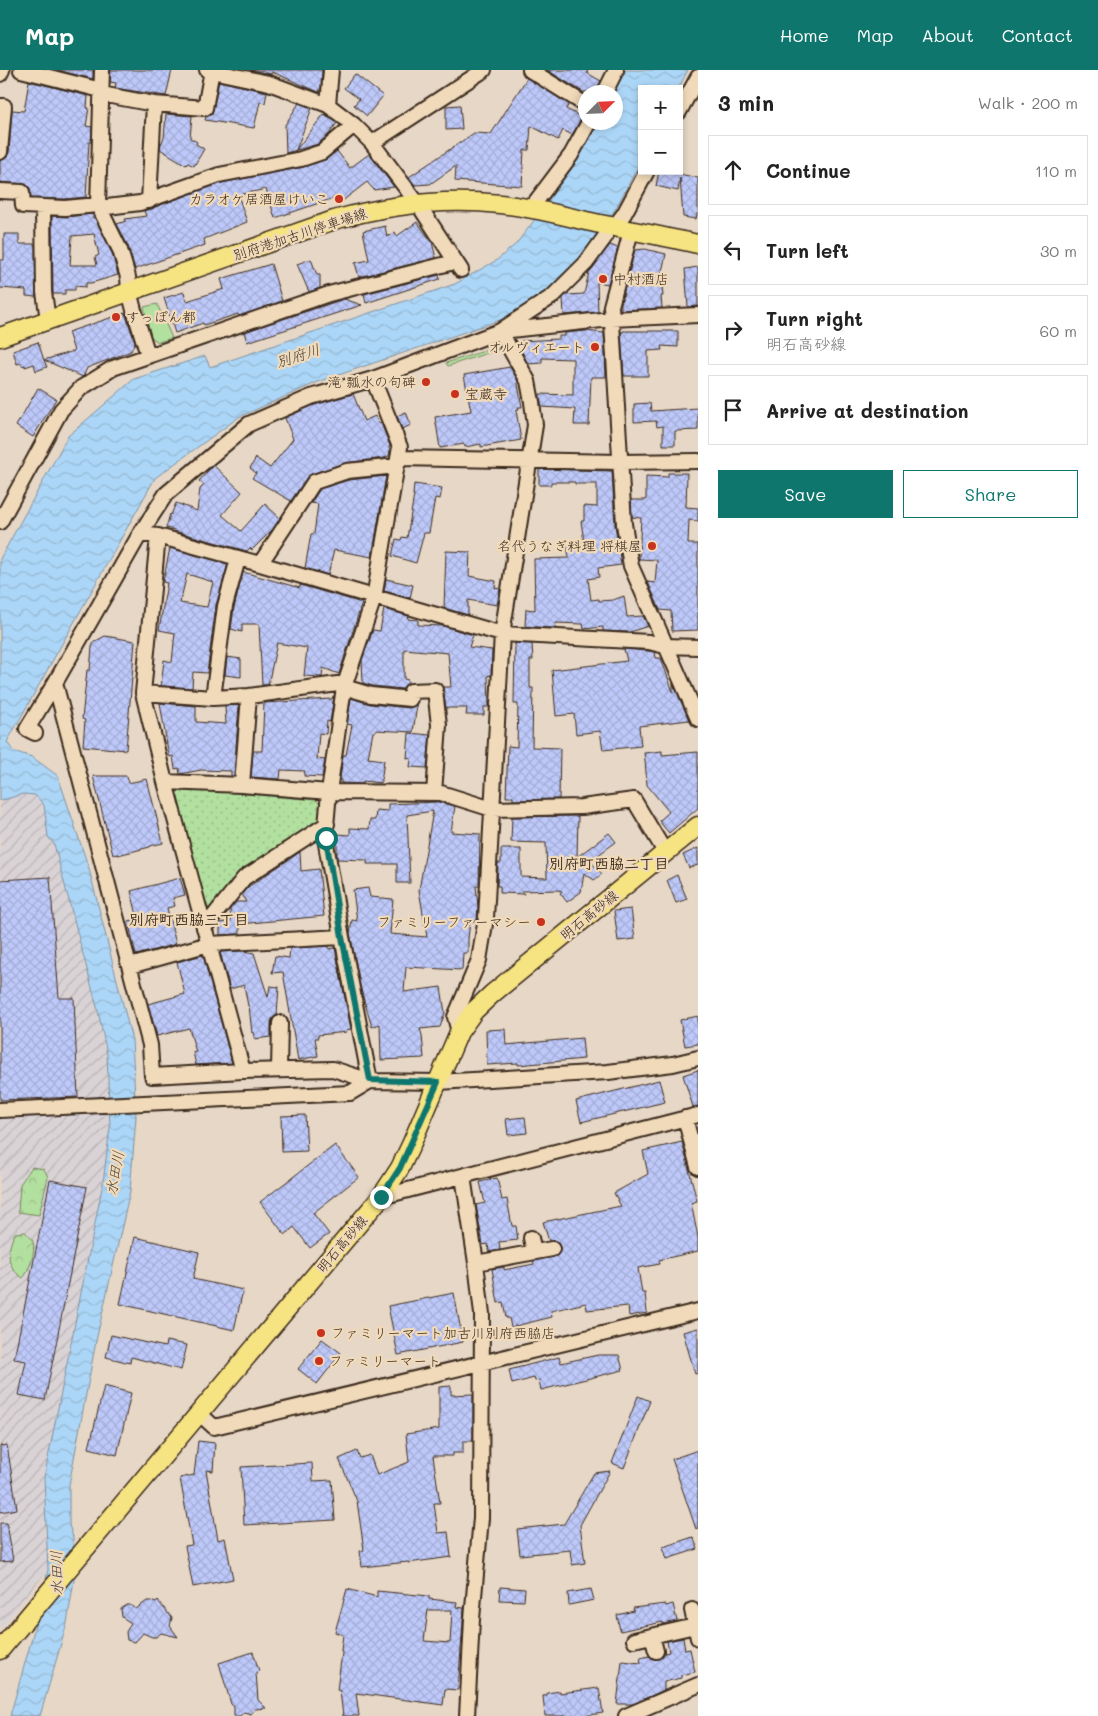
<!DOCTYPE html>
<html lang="en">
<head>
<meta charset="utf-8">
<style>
	body { margin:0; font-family:Mali,"Klee One",sans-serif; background:#f6f6f6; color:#222 }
	.controls { position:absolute; right:15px; top:15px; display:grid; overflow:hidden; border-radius:0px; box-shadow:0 2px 8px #0003 }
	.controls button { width:45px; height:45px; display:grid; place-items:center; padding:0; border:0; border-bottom:1px solid #e0e0e0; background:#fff; color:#222; font:25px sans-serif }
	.compass { position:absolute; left:578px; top:15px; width:45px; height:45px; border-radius:50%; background:#fff; box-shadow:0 2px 8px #0003; rotate:66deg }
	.stop { position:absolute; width:15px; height:15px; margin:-11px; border:4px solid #0f766e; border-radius:50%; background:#fff }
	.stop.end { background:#0f766e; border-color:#fff; box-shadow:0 1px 5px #0008 }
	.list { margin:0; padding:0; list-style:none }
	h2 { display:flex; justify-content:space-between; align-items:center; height:65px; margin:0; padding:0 20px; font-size:21px }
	h2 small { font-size:16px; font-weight:400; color:#767676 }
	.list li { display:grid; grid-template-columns:32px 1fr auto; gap:15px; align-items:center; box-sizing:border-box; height:70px; margin:0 10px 10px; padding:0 10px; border:1px solid #e0e0e0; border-radius:0px }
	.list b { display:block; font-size:19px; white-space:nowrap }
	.list p { margin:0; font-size:16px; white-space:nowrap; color:#767676 }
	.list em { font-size:16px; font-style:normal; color:#767676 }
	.actions { display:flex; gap:10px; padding:15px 20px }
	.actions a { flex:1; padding:11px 0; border:1px solid #0f766e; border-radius:0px; text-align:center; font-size:18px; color:#0f766e }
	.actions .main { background:#0f766e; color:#fff }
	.icon { flex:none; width:28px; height:28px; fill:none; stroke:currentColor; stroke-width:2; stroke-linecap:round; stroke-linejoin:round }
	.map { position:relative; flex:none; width:698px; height:1646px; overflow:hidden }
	header { display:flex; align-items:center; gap:30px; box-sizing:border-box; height:70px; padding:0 25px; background:#0f766e; color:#fff }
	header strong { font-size:24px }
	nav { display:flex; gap:28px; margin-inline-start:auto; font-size:18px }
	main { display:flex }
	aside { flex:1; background:#fff }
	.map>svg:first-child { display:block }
	.industrial { fill:url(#industrial-furrows) }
	.green { fill:#b2e09f; stroke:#76855e }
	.forest { fill:url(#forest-crowns); stroke:#76855e }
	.park { fill:url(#park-dots); stroke:#76855e }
	.water { fill:url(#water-waves); stroke:#7f91a0 }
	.building { fill:url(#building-cross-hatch); stroke:#3b2a1e; fill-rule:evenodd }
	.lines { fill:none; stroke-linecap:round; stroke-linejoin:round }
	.minor-casing { stroke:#3b2a1e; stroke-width:18 }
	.major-casing { stroke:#3b2a1e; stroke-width:21 }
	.minor { stroke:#f0dab9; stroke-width:14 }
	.major { stroke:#f6e381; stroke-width:18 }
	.route { stroke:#0f766e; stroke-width:6 }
	.poi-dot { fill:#c8321e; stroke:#f0dab9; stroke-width:2 }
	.labels { text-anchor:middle; stroke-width:4.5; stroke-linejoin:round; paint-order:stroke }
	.poi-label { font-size:14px; fill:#3b2a1e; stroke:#f0dab9; text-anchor:end }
	.street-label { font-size:14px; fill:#3b2a1e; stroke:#f0dab9 }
	.water-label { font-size:15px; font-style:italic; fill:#4c443f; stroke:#f0dab9 }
	.neighbourhood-label { font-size:15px; font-weight:bold; fill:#3b2a1e; stroke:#f0dab9 }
</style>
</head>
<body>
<header>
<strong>Map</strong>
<nav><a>Home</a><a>Map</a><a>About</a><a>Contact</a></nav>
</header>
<main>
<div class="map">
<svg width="698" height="1646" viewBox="0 0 698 1646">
	<defs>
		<pattern id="industrial-furrows" width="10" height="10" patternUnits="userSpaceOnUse" patternTransform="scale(1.25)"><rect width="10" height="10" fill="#dad3d6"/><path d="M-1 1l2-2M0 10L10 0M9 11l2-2" fill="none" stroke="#bcb5b7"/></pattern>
		<pattern id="forest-crowns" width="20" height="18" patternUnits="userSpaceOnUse" patternTransform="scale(1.25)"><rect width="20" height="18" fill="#b2e09f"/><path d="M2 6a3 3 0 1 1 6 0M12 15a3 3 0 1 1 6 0" fill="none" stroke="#9ac088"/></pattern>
		<pattern id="park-dots" width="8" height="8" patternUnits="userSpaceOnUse" patternTransform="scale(1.25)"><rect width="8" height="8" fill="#b2e09f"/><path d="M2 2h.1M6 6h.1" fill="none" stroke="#9ac088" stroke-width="1.8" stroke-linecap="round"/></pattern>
		<pattern id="water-waves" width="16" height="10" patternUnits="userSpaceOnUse" patternTransform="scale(1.25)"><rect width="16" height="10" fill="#acd6f7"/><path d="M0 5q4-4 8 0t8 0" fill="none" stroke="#95b8d3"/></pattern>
		<pattern id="building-cross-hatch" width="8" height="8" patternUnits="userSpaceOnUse" patternTransform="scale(1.25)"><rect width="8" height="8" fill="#bec9fa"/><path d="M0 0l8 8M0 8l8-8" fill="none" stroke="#a4add6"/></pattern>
	</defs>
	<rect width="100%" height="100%" fill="#e6d7c6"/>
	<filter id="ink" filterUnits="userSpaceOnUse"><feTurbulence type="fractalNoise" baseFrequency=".02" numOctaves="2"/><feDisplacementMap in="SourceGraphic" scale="10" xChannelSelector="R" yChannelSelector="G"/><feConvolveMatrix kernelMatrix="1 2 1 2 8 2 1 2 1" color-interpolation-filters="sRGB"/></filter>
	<g filter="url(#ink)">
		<path class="industrial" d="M22 724 35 725 44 735 48 767 54 774 98 941 107 984 110 1057 103 1113 44 1408 48 1500 0 1560V731Z"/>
		<path class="green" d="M157 234 172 268 158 272 151 267 144 237Z
			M494 278 500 279 448 296 446 293Z"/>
		<path class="forest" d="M32 1097 44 1099 48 1107 39 1145 18 1142 20 1114Z
			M25 1162C28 1165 32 1168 33 1172 36 1181 29 1202 23 1208 5 1197 7 1179 15 1163Z"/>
		<path class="park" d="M183 719 316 730 322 736 319 756 208 846 176 723Z"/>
		<path class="water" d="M626 0H688L678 19H642V89L616 138 585 183 542 228 500 250 318 312 239 347 155 408 7 672 13 681 32 687 58 706 89 799 132 970 136 1047 130 1121 96 1271 69 1415V1455L73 1467 74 1510 67 1553 40 1646H10L32 1568 48 1500 44 1408 103 1113 110 1057 107 984 98 941 54 774 48 767 44 735 35 725 23 724 0 731V489L68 366 134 309 205 286 210 297 455 214 497 190 516 174 530 156 577 91 599 53 616 52 614 22Z"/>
		<path class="building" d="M57 0H93V9Z
			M111 0H172L166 26 115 18 116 13 110 12Z
			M250 0H322L321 17 319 22 272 2 271 4Z
			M547 0H588L587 3 601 11 595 22H583Z
			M355 4 383 26 367 46 354 35 359 29 344 18Z
			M527 8 569 34 566 39 582 47 572 65 563 60 558 70 531 56 529 80H524L522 116 455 111 456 96 430 114 415 115 409 107 474 63 491 64Z
			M29 11 88 26 87 38H89L86 56 92 57 91 72H89L86 127 65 129 31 128 30 118 26 114 0 112V91L7 87 9 83 12 40 24 41Z
			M219 11 267 22 265 33 260 32 254 58 205 50 206 47 212 44 213 40Z
			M299 33 312 38 296 80 324 44 337 53 329 64 318 74 286 83 285 55Z
			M460 35 462 59 446 60V36Z
			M166 44 192 46 190 68 197 72 196 74 204 79 194 96 188 93 186 95 160 79 161 74 164 68Z
			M337 81 350 98 369 84 394 117 374 120 367 112 341 132 337 127 275 148 266 119 243 124V126L239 128 247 152 204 169 205 175 135 199 128 176 117 154 126 151 125 149 146 146 144 141 221 113 304 97 325 90Z
			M659 101H675V103L698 108V140L696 149 683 147 680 108 678 121 656 116Z
			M93 144V148H95L112 183 118 205 91 213H86V217L75 216V220H65V224H53L52 146 66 147ZM94 164 99 185 95 187 97 195H70L72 166Z
			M417 152 432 172 436 188 359 207 355 193 369 190 363 161 385 156 387 167 395 162 397 166Z
			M4 164H19V174H35L36 227 26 226V220L0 218V190H4Z
			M610 175 618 178 608 214 597 212 598 242 564 245 563 228 566 225 584 224 589 202Z
			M645 179 666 184 661 206 663 226H661L662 238 621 240V233L635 180Z
			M311 189 317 205H320V218L309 222 297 194Z
			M271 194 282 231 239 246 238 244 204 255 203 253 175 263 164 228 184 222 187 231 224 219 221 209Z
			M698 197V236L688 237 685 199Z
			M439 205 440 209 366 233 364 224Z
			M344 229 362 235 247 272 244 262Z
			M125 243 135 272 131 281 87 298 83 307 44 290 47 297 36 301 34 294 25 297V295L22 296 21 293 17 294 13 281 38 272 44 290 74 281 68 262Z
			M586 261 604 263 606 307H591L589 355H574L575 339 542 337 540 327V324L573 325V289L542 288V293L528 294 520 278 519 271 559 269V266H565V263Z
			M623 261H678V277L661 276 662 280 648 281V306H624L621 262H623Z
			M510 297 517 309 522 337H518L519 339 516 340 521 370 481 377V374L465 377 464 374 440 378 435 347 471 341 464 305Z
			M38 318 56 329 33 367 16 356Z
			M353 324 364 351 375 346 379 354 381 353 390 376 389 377 390 381 389 386 384 388 344 393 311 404 307 407 291 431 252 408 256 403 250 398 256 388 270 398 293 369 285 348 314 335Z
			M650 333 651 341 698 338V360L675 361V375H663V356L657 357 656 351 634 352V334Z
			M406 342 411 355 402 359 397 346Z
			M213 395 242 422 222 445 241 461 265 434 280 448 274 458 252 480 250 478 247 481 174 461 175 460 166 458 170 444 171 445 176 433 197 441 200 419 204 415 199 411Z
			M539 399 612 401 615 455 621 495 598 498 599 507 588 509 591 530 599 529V531L613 530 624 526 627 547 643 546 648 556 630 562 603 561V557L584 559 583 554 556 553 555 558H550L525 556 526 539 535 540 534 489 569 488 567 475 584 472 581 451H584V436L597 437V414H575V412H551V415H539Z
			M668 403H687L686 437 698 438V451L689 450 688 474H698V560L672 561 671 541 660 540 648 512 655 513 657 490 639 489 641 448 632 447 631 430H646V406L668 407Z
			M386 406 372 487 334 480 328 505 305 498 311 464H314L318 434 311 433 320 419 349 410Z
			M414 414 442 418 440 429 435 428 429 463H424L416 493 392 486 396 469 401 470 402 467 407 468 414 425H413Z
			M170 478 228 494 216 535 207 603 193 602 192 618 161 616 164 590 172 592 175 563 159 560 167 513 163 512ZM187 504 213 512 207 537 180 533Z
			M446 481 470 482 469 506 496 511 495 518 500 519 497 535 468 530V545L444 538Z
			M243 502 300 518V515L362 533 339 604 323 598 322 607 304 606 307 578 277 573 268 615H262L259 554H242V562L231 559 234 538Z
			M386 509 413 515 410 528 384 521Z
			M384 539 409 546 408 549 418 550V555L443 556 473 565 469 577 492 580 491 606 488 605 489 637H484V645H466L467 638H446L443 617H451L448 583 404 579V609L408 610V613L404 616 402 619 373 616 363 613 362 590 373 560 380 561Z
			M105 566 135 571 126 680 83 676 85 650 82 649 87 600H90L92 577 94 572Z
			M515 573 532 574 533 590H530V618H533L532 677 560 678 559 729 513 730V727H506L508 676 517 677 518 634H514Z
			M624 579 648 581 655 582 656 588H661L673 622V613L689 650 639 656 641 676 603 680 600 661 576 664 574 644 556 646 552 600 627 591Z
			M227 587 241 589V607L225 605Z
			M333 626H334L330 652 327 651 326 664 319 663 317 689 325 690 322 707 304 706 305 701 281 700 280 709 251 707 253 681H262L264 633 332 629Z
			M351 628 370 634 409 638 417 635 413 662 376 660 375 662H373L368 688 384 690 381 713 363 711V714L341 713V709H340L343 685H346L352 655 347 654Z
			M160 633 196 636V652L226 654 225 636 239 635 234 706H231V701L201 700 180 704 179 698 175 699 173 686 170 687 168 681Z
			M409 663 430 665 427 698 410 697 411 689 407 688Z
			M662 681V685L698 682V738L669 763 659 751 669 742 647 715 645 690 644 683Z
			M93 706H127L128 713 147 709 163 773 150 776V777L118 785V784L113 785Z
			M437 732 455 736 451 762 480 764 479 816H476L478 837 477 851H470L468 869V883H463L462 900 406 897 404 922 441 917 445 943 440 957 420 959 422 965 424 988 381 990 380 954 372 957 361 920 350 863 352 850 357 851 353 820 368 818 370 827 393 829 390 864 427 867 419 820 433 741 407 745 410 813H397V794H367V790L337 789V764L350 765V758L369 759 370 750H375L376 740 388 741V734Z
			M578 746 577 787 609 763 616 772 590 791 602 804 594 810 584 803 581 822 567 832 560 823 562 821 557 820 522 821 524 824 500 823V816H497L498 793H501V779H521V807L547 808 546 773 511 772 512 747Z
			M698 778V795L689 798 683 785Z
			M300 782 301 801 319 799 324 846 240 854V864L220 865V853L231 851 230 839 236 832H246L242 824 248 817Z
			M677 805 687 829 676 833 667 810Z
			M50 807 59 928H74L78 1027 0 1030V810Z
			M180 808 185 825 173 828 175 836 167 838 176 874 136 885 128 851 138 849 131 821Z
			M631 839 635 869 618 871 614 841Z
			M329 876V879L335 878 351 959 346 960 347 962 318 965V968H315L318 986 298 990 283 902 272 903 275 886 289 888 290 878Z
			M243 881 254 883 268 927 270 916 279 917 277 945 273 948 271 952V967L255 969 254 962 252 963 249 936H248L244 915 230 919 220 882Z
			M203 885 232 993 196 995 193 982H196L189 958 157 966 156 962 148 934 185 924 177 892Z
			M698 946V974L685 976 680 950Z
			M505 959 506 975 582 968 584 989 518 995V993L487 995 486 960Z
			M698 1000V1036L693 1037 683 1005Z
			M659 1010 665 1032 581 1052 576 1031Z
			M305 1045 307 1081 282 1082 281 1046Z
			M525 1047 527 1063 508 1065 506 1049Z
			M682 1072 697 1131 691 1133 698 1167V1181L659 1190 660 1194 638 1198 642 1223H645L647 1243 629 1246 628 1236 587 1240 586 1233 551 1241 552 1247 511 1257 509 1248H506L503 1232 498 1233 492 1199 504 1197V1200L534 1194 533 1191 557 1186 560 1181V1177L555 1171H549L543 1152 621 1136 614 1123 648 1104 643 1081Z
			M335 1075 359 1107 313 1143 329 1164 310 1178 294 1157 285 1165 260 1132Z
			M497 1108 502 1130 507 1129 512 1156H516L518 1170 499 1172 500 1180 489 1182 488 1174 483 1175 476 1135 485 1133 480 1112Z
			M50 1110 87 1117 45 1330 19 1325 26 1291 14 1289Z
			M135 1167 199 1182 193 1209 243 1220 234 1260 120 1234Z
			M454 1223 463 1272 398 1285 388 1236Z
			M698 1258V1303L695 1304 683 1262Z
			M111 1265 165 1277 166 1271 187 1275 181 1300 131 1287 130 1293 106 1287Z
			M322 1269 341 1283 317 1314 298 1299Z
			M598 1285H619L623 1300 541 1320 539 1310 535 1311 534 1308 512 1314 509 1300 559 1287 561 1293Z
			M104 1316 131 1323 117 1385 89 1378Z
			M451 1316V1325L473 1324V1371H463V1383H453V1386H433L440 1433H434L438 1463 448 1462 451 1487 408 1493V1492L362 1497 360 1481 364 1480 357 1431 339 1389 357 1381 360 1388 370 1385 377 1405 409 1392 406 1364 439 1359V1317Z
			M638 1326 650 1331 624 1398 612 1393Z
			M198 1371 215 1373 213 1401 206 1400 218 1470 225 1468 233 1509 193 1517 185 1476 192 1475 180 1408 194 1405Z
			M7 1375 17 1439 0 1442V1376Z
			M698 1380V1458L696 1459 672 1389Z
			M312 1393 313 1411 332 1410 335 1450 244 1455 241 1397Z
			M610 1401 580 1455 585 1493 572 1495 570 1480 520 1485 517 1459 564 1454 594 1403Z
			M0 1453H7L13 1491 0 1492Z
			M693 1467 698 1479 667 1489 663 1477Z
			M500 1517 525 1519 524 1531 499 1530Z
			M347 1519 377 1527V1521L429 1526V1529L457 1532 456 1537 464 1538 458 1620 445 1619 443 1635 356 1623 359 1646H343L340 1621 337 1620 342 1583 341 1580 343 1565 335 1562ZM428 1540H452L450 1573 424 1571Z
			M591 1519 594 1530 569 1535 568 1523Z
			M147 1531H151L156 1533 158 1531 172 1548 170 1556 178 1567 161 1563 156 1567H152L143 1563 137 1570 134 1572 127 1570 126 1562 131 1553 122 1547 121 1539 127 1535H130L136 1539Z
			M665 1534 666 1536 673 1534 677 1551 663 1554V1552L620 1561 617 1545 634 1541 633 1538Z
			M683 1568 685 1580 690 1579 695 1602 681 1605V1608L664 1612V1620L633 1634H617L622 1591 641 1593 640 1588 649 1586 653 1589H659L664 1583 669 1582 667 1571Z
			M253 1582 259 1601 256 1602 258 1630 266 1638 255 1639 251 1644 244 1642 240 1646H234V1637L231 1634 219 1593Z
			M599 1618 603 1643 583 1646H545L543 1626 547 1625V1623L560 1621V1623Z"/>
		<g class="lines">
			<defs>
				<path id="minor" d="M21 0 101 20
					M102 0 98 135 120 180 128 207 129 221 134 240 148 285
					M207 0 269 13 328 35 354 55 372 73 418 134 461 200
					M530 0 586 35
					M0 4 2 0
					M605 22 616 0
					M101 24 154 34 205 38 212 0
					M328 35 331 0
					M0 36H4L0 82
					M679 42 698 7
					M372 73 484 0
					M0 121 22 122 23 136 65 138 98 135
					M149 131 154 34
					M43 137 44 222 48 250
					M99 138 140 133 219 105 301 89 322 82 354 55
					M531 138 571 85 589 52
					M614 157 624 144 647 101
					M631 161 611 236 624 454 631 496 698 649
					M605 167 586 193 553 226 500 261 373 309 311 327 249 354 166 424 140 464 55 613 150 975 152 1006 243 1001 333 999 370 1011 438 1012 608 1002 673 994 698 988
					M501 261 611 249 698 245
					M398 388 620 392 698 391
					M0 452 61 340 81 318 113 298 329 224 454 192
					M140 464 158 466 260 494 502 564 649 572 665 576 698 577
					M158 466 143 623 165 712 243 1001
					M260 494 314 412 347 401 397 396
					M344 617 371 625 410 629 411 621 435 620 439 655 434 723
					M143 623 213 628 249 626 345 613
					M213 628 225 536 238 489
					M35 663 27 659 55 613
					M165 712 242 715 329 722 441 723 492 739 582 737 634 730 665 782
					M242 715 249 626
					M204 858 244 808 327 754
					M130 896 209 874 342 867
					M459 962 455 947 479 890 486 848 502 564 535 355 532 332 528 311 500 261
					M279 1000 280 953
					M370 1011 342 867 325 768 329 722 344 617 374 528 400 377 373 309
					M0 1040 350 1023 370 1011
					M685 1048 698 1097
					M463 1106 476 1193 482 1244 481 1448 472 1549 467 1646
					M381 1127 698 1045
					M531 1168 534 1182
					M476 1193 552 1179
					M199 1343 214 1357 698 1241
					M692 1540 698 1568
					M652 1566 656 1581
					M634 1570 695 1556
					M626 1646 698 1615"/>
				<path id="major" d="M0 267 334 150C388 135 445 128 500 134 529 137 558 144 586 151 623 159 661 166 698 174
					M0 1580 381 1127 400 1098 411 1075 459 962 474 941 492 924 698 756"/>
			</defs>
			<use href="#minor" class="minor-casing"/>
			<use href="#major" class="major-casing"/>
			<use href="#minor" class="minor"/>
			<use href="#major" class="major"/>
		</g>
	</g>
	<g class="lines" filter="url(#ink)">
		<path class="route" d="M326 768 342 867 370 1010 438 1012 400 1098 381 1127"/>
	</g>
	<g class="poi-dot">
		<circle cx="339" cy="129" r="5"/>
		<circle cx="603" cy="209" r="5"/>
		<circle cx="116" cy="247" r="5"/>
		<circle cx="595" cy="277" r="5"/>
		<circle cx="426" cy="312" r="5"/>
		<circle cx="455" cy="324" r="5"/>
		<circle cx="652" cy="476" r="5"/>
		<circle cx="541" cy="852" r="5"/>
		<circle cx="321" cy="1263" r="5"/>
		<circle cx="319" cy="1291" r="5"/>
	</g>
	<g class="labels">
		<g class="poi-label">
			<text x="329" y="134">カラオケ居酒屋けいこ</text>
			<text x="613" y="214" text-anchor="start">中村酒店</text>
			<text x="126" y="252" text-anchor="start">すっぽん都</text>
			<text x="585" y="282">オルヴィエート</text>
			<text x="416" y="317">滝 瓢水の句碑</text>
			<text x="465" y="329" text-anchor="start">宝蔵寺</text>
			<text x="642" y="481">名代うなぎ料理 将棋屋</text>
			<text x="531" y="857">ファミリーファーマシー</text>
			<text x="331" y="1268" text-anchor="start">ファミリーマート加古川別府西脇店</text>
			<text x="329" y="1296" text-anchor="start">ファミリーマート</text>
		</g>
		<g class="street-label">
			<text transform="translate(300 164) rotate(-18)" y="5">別府港加古川停車場線</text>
			<text transform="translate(589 845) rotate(-39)" y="5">明石高砂線</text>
			<text transform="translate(342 1174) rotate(-50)" y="5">明石高砂線</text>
		</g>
		<g class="water-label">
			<text transform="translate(298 286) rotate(-18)" y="5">別府川</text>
			<text transform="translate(115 1103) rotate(-80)" y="5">水田川</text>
			<text transform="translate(57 1503) rotate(-92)" y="5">水田川</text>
		</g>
		<g class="neighbourhood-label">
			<text x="609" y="799">別府町西脇二丁目</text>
			<text x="189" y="855">別府町西脇三丁目</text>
		</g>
	</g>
</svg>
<div class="controls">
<button>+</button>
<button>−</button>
</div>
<svg class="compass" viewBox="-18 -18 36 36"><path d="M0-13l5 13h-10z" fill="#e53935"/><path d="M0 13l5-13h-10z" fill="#767676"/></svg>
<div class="stop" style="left:326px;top:768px"></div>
<div class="stop end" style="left:381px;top:1127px"></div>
</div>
<aside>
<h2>3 min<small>Walk · 200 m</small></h2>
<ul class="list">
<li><svg class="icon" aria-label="ahead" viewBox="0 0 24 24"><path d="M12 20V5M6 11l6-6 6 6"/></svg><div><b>Continue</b></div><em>110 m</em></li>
<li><svg class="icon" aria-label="left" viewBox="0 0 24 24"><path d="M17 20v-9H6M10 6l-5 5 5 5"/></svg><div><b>Turn left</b></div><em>30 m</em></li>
<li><svg class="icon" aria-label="right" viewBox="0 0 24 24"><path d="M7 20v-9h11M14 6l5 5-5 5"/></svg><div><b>Turn right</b><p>明石高砂線</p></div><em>60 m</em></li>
<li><svg class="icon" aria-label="arrive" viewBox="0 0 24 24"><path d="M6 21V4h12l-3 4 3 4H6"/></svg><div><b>Arrive at destination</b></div></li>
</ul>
<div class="actions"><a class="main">Save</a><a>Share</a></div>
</aside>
</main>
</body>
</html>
